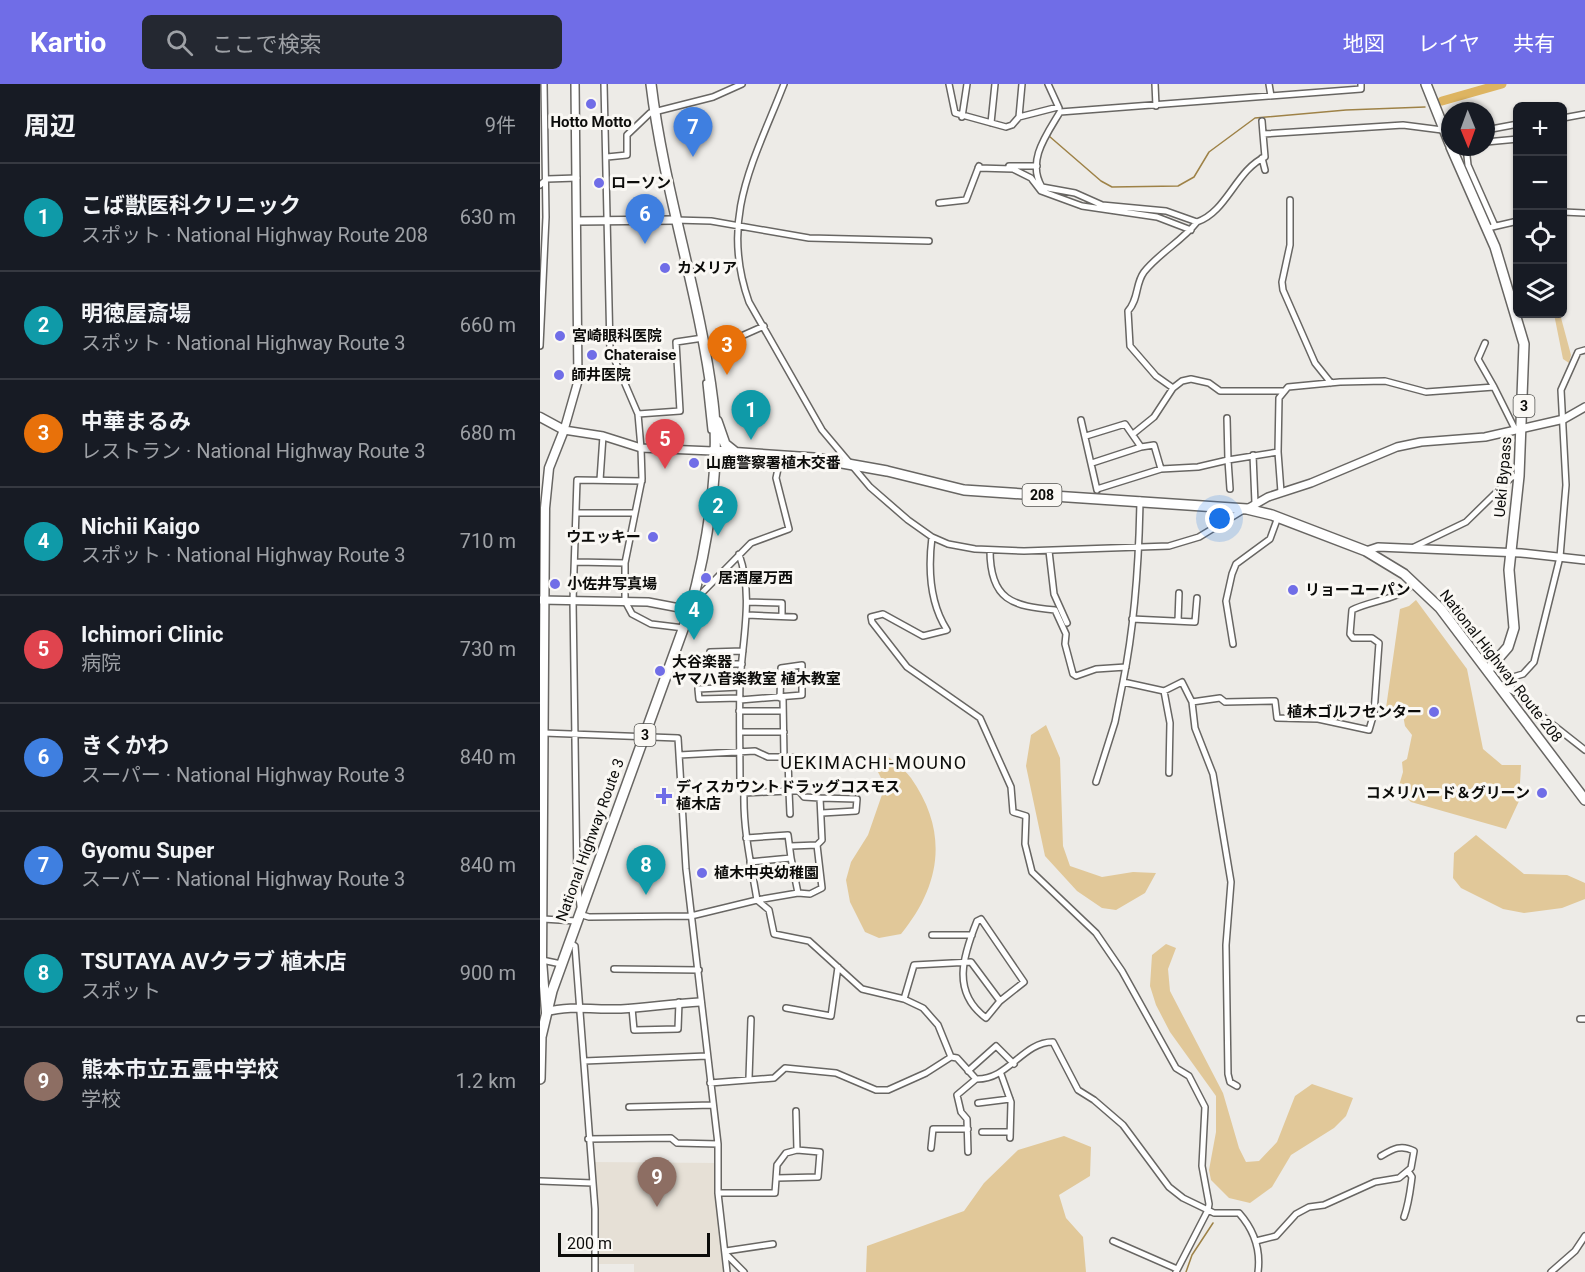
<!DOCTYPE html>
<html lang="ja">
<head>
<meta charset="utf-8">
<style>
	body { margin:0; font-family:Roboto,"Noto Sans JP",sans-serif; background:#242831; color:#f1f3f6 }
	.controls { position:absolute; right:18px; top:18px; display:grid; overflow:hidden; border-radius:9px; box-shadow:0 2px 4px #0004 }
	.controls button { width:54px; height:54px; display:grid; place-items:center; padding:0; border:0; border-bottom:2px solid #363941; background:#171b24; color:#f1f3f6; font:30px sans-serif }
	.compass { position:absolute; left:901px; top:18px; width:54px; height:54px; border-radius:50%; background:#171b24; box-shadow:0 2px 4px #0004; rotate:179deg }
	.scale { position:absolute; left:18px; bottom:15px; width:152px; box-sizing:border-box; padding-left:6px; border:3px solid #0c0c0a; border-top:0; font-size:16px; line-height:21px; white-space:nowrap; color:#0c0c0a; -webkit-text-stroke:4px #faf8f4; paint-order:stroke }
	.you { position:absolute; left:680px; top:435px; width:21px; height:21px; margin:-15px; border:4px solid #fff; border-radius:50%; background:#1a73e8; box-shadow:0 0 0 9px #1a73e833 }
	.badge { display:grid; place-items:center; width:39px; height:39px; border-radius:50%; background:#706de7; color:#fff; font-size:20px; font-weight:700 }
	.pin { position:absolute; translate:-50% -50px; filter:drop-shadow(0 2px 3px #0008) }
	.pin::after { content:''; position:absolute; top:32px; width:21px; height:18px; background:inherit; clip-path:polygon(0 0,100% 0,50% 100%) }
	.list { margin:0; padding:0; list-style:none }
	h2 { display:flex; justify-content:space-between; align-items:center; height:78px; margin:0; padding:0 24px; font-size:26px }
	h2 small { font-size:20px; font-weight:400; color:#9ea1a6 }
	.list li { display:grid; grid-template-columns:39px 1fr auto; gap:18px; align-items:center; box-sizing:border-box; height:108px; padding:0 24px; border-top:2px solid #363941 }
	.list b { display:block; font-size:22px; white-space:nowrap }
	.list p { margin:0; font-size:20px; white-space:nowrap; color:#9ea1a6 }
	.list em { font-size:20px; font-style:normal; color:#9ea1a6 }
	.icon { flex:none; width:33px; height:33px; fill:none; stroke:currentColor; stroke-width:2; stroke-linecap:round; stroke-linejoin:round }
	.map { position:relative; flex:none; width:1045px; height:1188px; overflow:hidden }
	header { display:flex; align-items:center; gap:36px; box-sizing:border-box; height:84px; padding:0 30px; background:#706de7; color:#fff }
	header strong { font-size:28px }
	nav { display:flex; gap:33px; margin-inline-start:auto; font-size:21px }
	.search { width:420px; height:54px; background:#242831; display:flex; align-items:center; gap:15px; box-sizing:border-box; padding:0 21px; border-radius:9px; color:#9ea1a6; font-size:22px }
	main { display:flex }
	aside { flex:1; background:#171b24 }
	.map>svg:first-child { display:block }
	.built { fill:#e6e0d6 }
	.green { fill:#e1c899 }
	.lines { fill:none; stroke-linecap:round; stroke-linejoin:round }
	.stream { stroke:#9e8247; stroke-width:1.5 }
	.river { stroke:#ddb461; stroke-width:9 }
	.minor-casing { stroke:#686663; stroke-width:8 }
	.tertiary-casing { stroke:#686663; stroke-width:10 }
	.primary-casing { stroke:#686663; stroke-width:11 }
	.trunk-casing { stroke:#686663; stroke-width:12 }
	.minor { stroke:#fff; stroke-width:5 }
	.tertiary { stroke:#fff; stroke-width:7 }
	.primary { stroke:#fff; stroke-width:8 }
	.trunk { stroke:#fff; stroke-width:9 }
	.poi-dot { fill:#706de7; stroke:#faf8f4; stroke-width:2 }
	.labels { text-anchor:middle; stroke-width:6; stroke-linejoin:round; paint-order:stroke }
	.shield { fill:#faf8f4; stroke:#535350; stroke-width:1.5 }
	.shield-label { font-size:14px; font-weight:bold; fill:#0c0c0a }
	.poi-label { font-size:15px; font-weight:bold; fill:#0c0c0a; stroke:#faf8f4; text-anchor:start }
	.street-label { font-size:15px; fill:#0c0c0a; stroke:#faf8f4 }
	.quarter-label { font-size:18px; letter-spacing:1.5px; fill:#0c0c0a; stroke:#faf8f4 }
</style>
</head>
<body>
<header>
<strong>Kartio</strong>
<div class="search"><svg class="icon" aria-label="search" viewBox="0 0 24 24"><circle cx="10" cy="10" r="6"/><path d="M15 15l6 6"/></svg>ここで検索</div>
<nav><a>地図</a><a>レイヤ</a><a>共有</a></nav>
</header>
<main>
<aside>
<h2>周辺<small>9件</small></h2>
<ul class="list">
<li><span class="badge" style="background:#0f9aa8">1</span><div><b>こば獣医科クリニック</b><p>スポット · National Highway Route 208</p></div><em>630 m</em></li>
<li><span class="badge" style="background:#0f9aa8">2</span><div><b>明徳屋斎場</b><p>スポット · National Highway Route 3</p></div><em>660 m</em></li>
<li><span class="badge" style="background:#e8710a">3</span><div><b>中華まるみ</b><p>レストラン · National Highway Route 3</p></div><em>680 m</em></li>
<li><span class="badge" style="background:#0f9aa8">4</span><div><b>Nichii Kaigo</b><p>スポット · National Highway Route 3</p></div><em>710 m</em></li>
<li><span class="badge" style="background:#e0444e">5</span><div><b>Ichimori Clinic</b><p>病院</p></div><em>730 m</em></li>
<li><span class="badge" style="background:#3f7fe0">6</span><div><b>きくかわ</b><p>スーパー · National Highway Route 3</p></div><em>840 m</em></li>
<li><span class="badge" style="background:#3f7fe0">7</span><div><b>Gyomu Super</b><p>スーパー · National Highway Route 3</p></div><em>840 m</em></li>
<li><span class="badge" style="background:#0f9aa8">8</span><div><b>TSUTAYA AVクラブ 植木店</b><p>スポット</p></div><em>900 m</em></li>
<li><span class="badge" style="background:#8d6e63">9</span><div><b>熊本市立五霊中学校</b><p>学校</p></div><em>1.2 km</em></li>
</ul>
</aside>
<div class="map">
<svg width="1045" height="1188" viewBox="0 0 1045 1188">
	<rect width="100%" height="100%" fill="#edebe7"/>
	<path class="built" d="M53 1078 176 1079 184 1188H94V1180H57Z"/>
	<path class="green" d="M1014 230H1020L1031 271 1029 279 1023 275Z
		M876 516 927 585 943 665 962 681H981L979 717 966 745 871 718 858 705 863 688 862 678 867 675 872 651 865 642 863 631 846 624 860 525 869 522Z
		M506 641 520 674 523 762 530 782 562 793 593 788 616 789 605 809 576 826 562 824 537 807 505 772 486 682 491 651Z
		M344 669C353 677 364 685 371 694 409 748 401 801 361 850L339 854 325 848 310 818 306 796 311 778 328 751 345 702 335 682Z
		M936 751 984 790 1027 791 1045 799V815L1022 824 984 829 963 825 921 804 913 794 914 769Z
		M626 860 636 864 628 885 630 907 683 1009 699 1064 706 1078 719 1077 737 1058 755 1012 772 1000 813 1014 806 1032 794 1044 751 1071 732 1103 710 1119 689 1114 671 1096 669 1086 676 1048V1012L630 948 616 921 610 902 612 871Z
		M524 1052 551 1063 550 1092 519 1111 526 1134 543 1153 546 1188H326L327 1162 424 1127 444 1099 478 1066Z"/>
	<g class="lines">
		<path class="stream" d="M509 52 561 97 572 103 638 102 654 93 669 68 715 34 806 26 885 23
			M646 1188 652 1171 673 1139"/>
		<path class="river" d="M902 17 962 0"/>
		<defs>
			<path id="minor" d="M64 0 70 265 98 330 101 364 102 395 85 479V517L92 530 111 540 144 544
				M244 0C214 77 179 134 209 218L282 346 330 403 368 436 392 453 408 460 435 465 484 467 629 462 659 453 705 425
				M409 0 415 29 466 43 472 41 479 33 518 23
				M508 0 519 24
				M615 0 616 22
				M729 0 731 12
				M520 28C507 50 486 77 502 103L535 109 562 121 626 127 657 138C687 128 696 86 725 73L723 50 863 41 910 47
				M520 28 821 5V0
				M422 33 427 0
				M479 33 482 0
				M1023 34 1045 30
				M722 37 723 50
				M451 39 455 0
				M946 46 978 40
				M946 58 978 55
				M926 63 928 81 955 142
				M67 73 87 71V51L110 29 173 13 202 0
				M722 74 725 86
				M469 82H497
				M438 84 473 85 491 94 501 107 542 122 617 133 651 146
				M0 101 7 95 37 94
				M750 116V161L742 198 743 206 775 279 791 299
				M399 119 426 116 439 82
				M1023 128 1045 129
				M135 136 171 137 269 154 389 157
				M657 138C642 157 619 169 604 188 595 200 599 215 588 227L590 262 616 292 633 304 642 297 651 295 669 299 680 307H744
				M952 143 978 137
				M945 259 938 275 954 303
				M164 261 197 254 224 242
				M0 262 6 133 4 0
				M166 299 171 346
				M98 330 140 327 136 258 163 254
				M541 336 557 406
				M593 350 614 333 633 304
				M546 352 585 340 601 363 552 379
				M601 363 614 361 621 385
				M713 371 715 419
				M60 396 63 352
				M557 405 621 385 658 383 688 376 687 334
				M690 405 688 376 738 368
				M741 408 738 368 739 314 748 303 800 298 845 297 886 308 954 303 975 345
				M600 416C599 477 595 539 583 598L624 607 642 598 652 618 655 644 673 690 691 798 686 861 688 990 690 998 697 1002
				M37 429H95
				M392 453C388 485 389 518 407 546L383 552 343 530 331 533 332 538 367 583 440 634 471 703 473 728 486 732 485 760 492 788 556 849 582 887 636 984 649 992 665 1023 662 1082 669 1120 668 1126 636 1188
				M872 464 926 438 972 393 979 392
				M450 466C450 517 473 522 515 526L526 550 525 560 533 590 536 592 556 585 586 583
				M509 467 514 510 527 539
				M199 470C214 512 202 556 200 600 199 634 200 668 200 703L204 709
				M36 478 85 479
				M154 517 211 459 249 445 236 394 241 371
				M207 518 242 519V532
				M207 531 254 533
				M592 535 655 538 657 514
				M638 537 639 509
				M693 560 686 517 692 490 696 480 730 455 738 433
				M202 580H171L170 568 203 567
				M959 601 977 609 989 622 1045 666
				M971 604 973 593 983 590 994 578 1020 473 1026 401 1021 306 1038 268 1045 266
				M624 607 630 639 629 689
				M200 614 159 615 158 605 200 603
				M243 614 244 674
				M200 616 262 611V581L241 584 240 614
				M652 618 680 614 685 618 735 617 737 634 778 635 829 646 834 629 839 559 832 554H813L810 550 812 526C831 516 860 516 874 499
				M199 627H243
				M200 648H244
				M4 649 138 654 146 785 178 1060V1109L187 1188
				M139 671 215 667 228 673H264
				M556 698 575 638 583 598
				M280 714 317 715 316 727 282 729
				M250 730 249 707H259L264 713 280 714 282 756 277 761
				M206 754 248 751 251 774
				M251 762 277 761 282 804 270 810 258 809
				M210 778 251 774 258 809 217 816C211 780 203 745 204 709L249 707 248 674
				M40 822 37 795 33 517 37 396 102 397
				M39 830 49 833 151 832 217 816 229 826 234 850 269 857 322 905 364 915 383 924 398 941 411 973 417 974 436 995C469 996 482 958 513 958L538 1006 554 1016 583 1041 629 1103 643 1114 674 1129H699C714 1146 721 1165 718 1188
				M3 835 36 837
				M441 835 484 898 460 917 446 934C411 908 423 872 437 837Z
				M392 851H432
				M29 858 35 862 55 1125V1188
				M2 876 21 880
				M74 885 159 886
				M364 915 374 881 431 878 460 917
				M92 924 94 946 138 945 139 918
				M246 924 291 932 298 883
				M1040 935H1045
				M44 977 167 972
				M428 987 456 962 474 980
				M461 990 471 1018 470 1054
				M209 994 211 935
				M170 999 234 994 245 984 296 989 336 1006H348L386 989 411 973
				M438 1019 470 1015
				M89 1023 173 1021
				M256 1027 257 1066
				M442 1048H470
				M48 1055 131 1054 137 1059 178 1060
				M391 1064 393 1045H428
				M428 1068 427 1035 421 1028 417 1011 436 995
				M0 1097 53 1099
				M178 1109H235L237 1081 246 1069 257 1066 280 1068 278 1093 237 1094
				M864 1133C869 1119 870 1108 872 1093L868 1087
				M573 1157 637 1185
				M716 1157 736 1152 756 1130 769 1123 784 1121 835 1098 859 1094 871 1084 874 1067C861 1060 853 1065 841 1072
				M186 1167 233 1160
				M187 1171 204 1188
				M1011 1188 1035 1167 1045 1152"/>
			<path id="tertiary" d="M35 0 38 297 24 346 63 352 101 364 173 367
				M38 137 135 136
				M707 425 728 413 771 399 857 363 881 358 945 353 1024 335 1045 323
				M826 467 838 463 981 469 1045 476
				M0 516 108 518 150 526
				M6 928C30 921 56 926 81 925 107 924 133 919 160 918"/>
			<path id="primary" d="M0 333 24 346 9 384 5 424 2 876 6 928"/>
			<path id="trunk" d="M886 0 910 60
				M911 63 955 163 984 260 979 392 969 486 974 544 968 563 948 586
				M177 337 185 360 195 368
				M173 367 274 374 347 387 424 406 707 425 732 431 826 467 864 490 900 524 1045 716
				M0 995 1 953 12 907 150 526C167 464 181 382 173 318 160 211 124 108 111 0"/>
		</defs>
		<use href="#minor" class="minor-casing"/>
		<use href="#tertiary" class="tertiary-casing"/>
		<use href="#primary" class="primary-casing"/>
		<use href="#trunk" class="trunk-casing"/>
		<use href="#minor" class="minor"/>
		<use href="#tertiary" class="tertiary"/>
		<use href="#primary" class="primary"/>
		<use href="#trunk" class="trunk"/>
	</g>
	<g class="poi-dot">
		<circle cx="51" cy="20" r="6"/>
		<circle cx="59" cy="99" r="6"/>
		<circle cx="125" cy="184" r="6"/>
		<circle cx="20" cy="252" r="6"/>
		<circle cx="52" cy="271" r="6"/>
		<circle cx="19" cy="291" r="6"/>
		<circle cx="154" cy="379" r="6"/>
		<circle cx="113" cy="453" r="6"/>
		<circle cx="166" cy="494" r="6"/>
		<circle cx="15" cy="500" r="6"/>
		<circle cx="753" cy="506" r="6"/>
		<circle cx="120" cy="587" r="6"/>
		<circle cx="894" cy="628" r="6"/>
		<circle cx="1002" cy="709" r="6"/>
		<path d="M121 703h6v6h6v6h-6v6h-6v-6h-6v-6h6z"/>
		<circle cx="162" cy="789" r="6"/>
	</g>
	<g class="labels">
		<g class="shield">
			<rect x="973.5" y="311" width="21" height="22" rx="4.5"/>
			<rect x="482.5" y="400" width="39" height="22" rx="4.5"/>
			<rect x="94.5" y="640" width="21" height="22" rx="4.5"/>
		</g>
		<g class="shield-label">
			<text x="984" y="327">3</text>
			<text x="502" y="416">208</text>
			<text x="105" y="656">3</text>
		</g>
		<g class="poi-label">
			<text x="51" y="43" text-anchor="middle">Hotto Motto</text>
			<text x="71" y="104">ローソン</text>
			<text x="137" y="189">カメリア</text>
			<text x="32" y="257">宮崎眼科医院</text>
			<text x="64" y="276">Chateraise</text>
			<text x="31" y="296">師井医院</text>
			<text x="166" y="384">山鹿警察署植木交番</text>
			<text x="101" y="458" text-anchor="end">ウエッキー</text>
			<text x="178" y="499">居酒屋万西</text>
			<text x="27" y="505">小佐井写真場</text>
			<text x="765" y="511">リョーユーパン</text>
			<text x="132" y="583">大谷楽器<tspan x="132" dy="17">ヤマハ音楽教室 植木教室</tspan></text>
			<text x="882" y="633" text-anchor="end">植木ゴルフセンター</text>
			<text x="136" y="708">ディスカウントドラッグコスモス<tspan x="136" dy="17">植木店</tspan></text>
			<text x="990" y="714" text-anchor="end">コメリハード＆グリーン</text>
			<text x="174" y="794">植木中央幼稚園</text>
		</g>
		<g class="street-label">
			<text transform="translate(963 393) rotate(-85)" y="5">Ueki Bypass</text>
			<text transform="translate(961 582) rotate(52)" y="5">National Highway Route 208</text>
			<text transform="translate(50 756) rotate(-70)" y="5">National Highway Route 3</text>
		</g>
		<g class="quarter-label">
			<text x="334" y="685">UEKIMACHI-MOUNO</text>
		</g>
	</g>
</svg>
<div class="controls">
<button>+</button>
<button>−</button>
<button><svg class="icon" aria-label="locate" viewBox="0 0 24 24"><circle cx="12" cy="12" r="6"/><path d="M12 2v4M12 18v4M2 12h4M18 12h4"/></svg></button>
<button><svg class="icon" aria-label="layers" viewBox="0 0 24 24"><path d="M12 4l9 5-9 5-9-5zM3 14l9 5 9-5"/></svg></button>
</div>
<svg class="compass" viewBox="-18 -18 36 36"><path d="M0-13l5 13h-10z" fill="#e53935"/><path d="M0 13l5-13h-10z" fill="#9ea1a6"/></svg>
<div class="scale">200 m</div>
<div class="you"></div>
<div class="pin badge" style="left:211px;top:356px;background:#0f9aa8">1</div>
<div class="pin badge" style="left:178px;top:452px;background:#0f9aa8">2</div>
<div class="pin badge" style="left:187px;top:291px;background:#e8710a">3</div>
<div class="pin badge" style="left:154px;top:556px;background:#0f9aa8">4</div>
<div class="pin badge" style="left:125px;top:385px;background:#e0444e">5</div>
<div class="pin badge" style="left:105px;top:160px;background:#3f7fe0">6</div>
<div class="pin badge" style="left:153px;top:73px;background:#3f7fe0">7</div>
<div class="pin badge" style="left:106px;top:811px;background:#0f9aa8">8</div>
<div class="pin badge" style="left:117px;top:1123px;background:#8d6e63">9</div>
</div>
</main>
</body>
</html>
